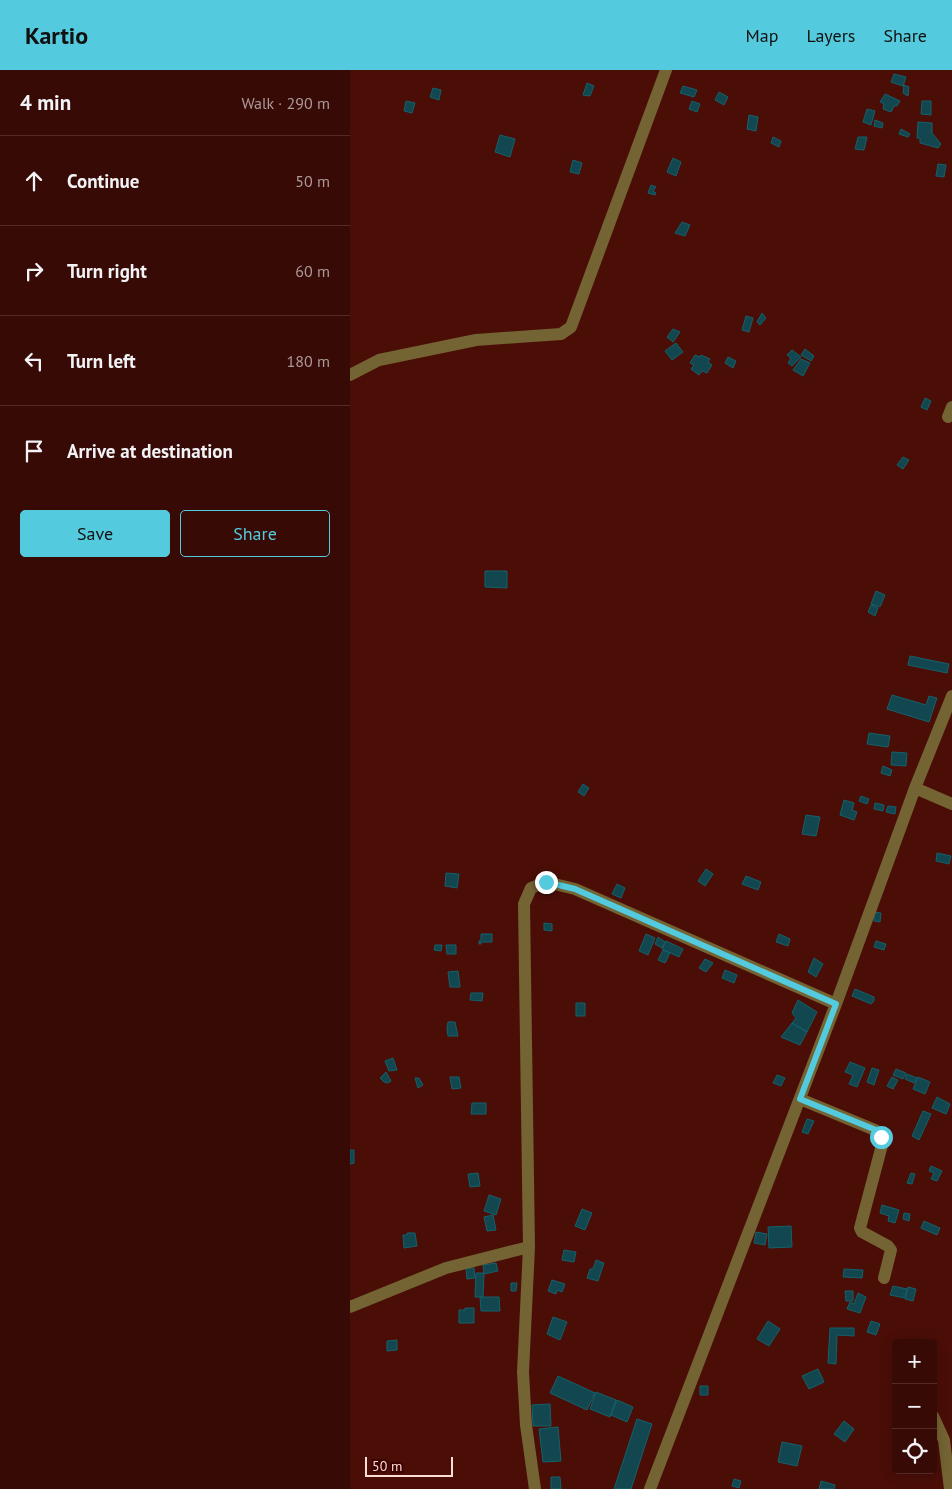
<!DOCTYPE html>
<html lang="en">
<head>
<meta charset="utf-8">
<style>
	body { margin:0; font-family:"PT Sans",sans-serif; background:#3f130f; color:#f1f3f6 }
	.controls { position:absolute; right:15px; bottom:15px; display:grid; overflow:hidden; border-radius:5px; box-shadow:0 2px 12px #0003 }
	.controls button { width:45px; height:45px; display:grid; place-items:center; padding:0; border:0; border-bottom:1px solid #522b27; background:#380a05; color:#f1f3f6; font:25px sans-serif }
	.scale { position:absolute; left:15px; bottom:12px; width:88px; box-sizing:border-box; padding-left:5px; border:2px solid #fcdcd6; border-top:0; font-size:14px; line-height:18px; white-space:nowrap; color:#fcdcd6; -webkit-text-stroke:4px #3e0200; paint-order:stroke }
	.stop { position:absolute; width:15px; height:15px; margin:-11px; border:4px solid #54cade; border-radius:50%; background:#fff }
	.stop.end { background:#54cade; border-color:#fff; box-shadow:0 1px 5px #0008 }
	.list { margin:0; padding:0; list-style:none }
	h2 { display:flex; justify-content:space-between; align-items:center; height:65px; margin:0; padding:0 20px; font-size:21px }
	h2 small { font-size:16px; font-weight:400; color:#ab9a9a }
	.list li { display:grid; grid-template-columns:32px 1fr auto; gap:15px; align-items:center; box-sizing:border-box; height:90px; padding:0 20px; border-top:1px solid #522b27 }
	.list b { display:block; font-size:19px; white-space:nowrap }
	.list em { font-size:16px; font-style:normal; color:#ab9a9a }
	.actions { display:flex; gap:10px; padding:15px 20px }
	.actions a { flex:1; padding:11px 0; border:1px solid #54cade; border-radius:5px; text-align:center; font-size:18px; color:#54cade }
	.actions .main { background:#54cade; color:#111 }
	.icon { flex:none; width:28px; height:28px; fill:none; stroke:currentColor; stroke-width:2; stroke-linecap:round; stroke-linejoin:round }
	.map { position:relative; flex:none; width:602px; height:1419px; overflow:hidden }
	header { display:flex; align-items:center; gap:30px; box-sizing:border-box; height:70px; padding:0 25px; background:#54cade; color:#111 }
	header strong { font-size:24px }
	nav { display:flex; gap:28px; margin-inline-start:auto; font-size:18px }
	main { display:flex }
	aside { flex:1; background:#380a05 }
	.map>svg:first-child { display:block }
	.building { fill:#13474f; stroke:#13616d }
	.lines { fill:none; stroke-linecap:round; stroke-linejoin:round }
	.minor { stroke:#746333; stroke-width:12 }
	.route { stroke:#54cade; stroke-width:6 }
</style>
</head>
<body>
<header>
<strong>Kartio</strong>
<nav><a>Map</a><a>Layers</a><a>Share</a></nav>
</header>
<main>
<aside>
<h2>4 min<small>Walk · 290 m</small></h2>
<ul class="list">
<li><svg class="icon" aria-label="ahead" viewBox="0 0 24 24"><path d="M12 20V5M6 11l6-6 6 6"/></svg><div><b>Continue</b></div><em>50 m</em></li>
<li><svg class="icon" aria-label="right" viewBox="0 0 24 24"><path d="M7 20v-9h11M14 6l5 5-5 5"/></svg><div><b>Turn right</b></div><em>60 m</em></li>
<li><svg class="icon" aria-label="left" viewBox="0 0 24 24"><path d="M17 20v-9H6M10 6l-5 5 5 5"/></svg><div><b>Turn left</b></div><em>180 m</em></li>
<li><svg class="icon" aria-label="arrive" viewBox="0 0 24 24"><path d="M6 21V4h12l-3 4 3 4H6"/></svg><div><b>Arrive at destination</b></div></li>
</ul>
<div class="actions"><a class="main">Save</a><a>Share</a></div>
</aside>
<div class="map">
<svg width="602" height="1419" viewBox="0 0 602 1419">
	<rect width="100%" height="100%" fill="#4a0e07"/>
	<path class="building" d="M544 4 556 7 553 16 541 12Z
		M237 13 244 16 240 26 233 25Z
		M554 15 559 17 558 26 553 23Z
		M333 16 347 20 344 27 330 23Z
		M83 18 91 20 89 30 80 27Z
		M369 22 378 27 374 35 365 30Z
		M535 24 550 31 547 36H544L541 42 533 39 534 34 530 32Z
		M56 31 65 33 62 43 54 41Z
		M342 31 350 34 347 42 339 39Z
		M572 31H581V45L571 44Z
		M517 39 525 41 521 55 513 52Z
		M399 45 408 47 406 61 397 59Z
		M525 50 533 53 532 58 524 56Z
		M568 52 582 53V63L591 74 588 78 570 73V68H567Z
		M551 59 560 64 558 67 549 64Z
		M150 65 165 69 160 87 145 82Z
		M423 67 431 71 429 77 421 73Z
		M508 67H517L514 80 505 79Z
		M323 88 331 92 326 106 317 102Z
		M223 90 232 93 229 104 220 102Z
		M588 94 596 95 594 107 586 106Z
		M301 115 306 117 303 121 306 123 305 125 298 123Z
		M332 152 340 155 335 166 325 163Z
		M412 243 416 248 410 255 407 252Z
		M396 246 403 248 399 262 392 260Z
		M323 259 330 262 323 272 317 267Z
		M326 273 333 282 322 290 315 281Z
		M455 279 464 286 461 291 451 285Z
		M442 280 451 287 442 296 438 293 441 288 437 285Z
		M345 285 350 287 351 285 360 289 358 292 362 295 357 303 352 301 349 305 341 299 344 295 340 293Z
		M378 287 386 291 383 298 375 293Z
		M451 289 460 293 453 306 443 300Z
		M575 328 581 331 577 340 571 337Z
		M553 387 559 390 553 399 547 395Z
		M135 501H157V518L135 517Z
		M526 521 535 525 530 537 521 534Z
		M521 535 528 538 525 546 518 542Z
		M560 586 599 594 597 603 558 595Z
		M542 625 576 635 579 626 587 628 579 652 537 639Z
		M519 663 540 666 538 677 517 674Z
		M542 682 557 683 556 696 541 695Z
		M533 696 542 700 540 706 531 703Z
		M233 714 239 718 234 726 228 722Z
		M511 726 519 729 517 734 509 731Z
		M494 730 504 733 502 740 507 742 504 750 490 745Z
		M525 733 534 735 533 741 524 739Z
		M538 736 546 737 545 744 536 742Z
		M456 745 470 747 466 766 452 764Z
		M587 783 601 786 599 794 586 791Z
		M356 799 363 804 355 816 348 811Z
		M96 803 109 804 107 818 95 816Z
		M396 806 411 812 408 820 392 814Z
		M267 814 275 818 271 828 262 824Z
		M524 842 531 843 530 852 524 851Z
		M194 853 202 854V861L194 860Z
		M131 864H142V872H131V874H129V871L131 870Z
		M296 864 305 868 298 885 289 881Z
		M429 864 440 869 438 876 426 872Z
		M308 867 315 872 312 878 305 874Z
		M316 871 333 879 329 887 312 879Z
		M526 871 536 874 534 880 524 877Z
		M85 875H92L91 881 84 880Z
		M96 875H106V884H97Z
		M313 880 320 883 315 893 308 890Z
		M464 888 473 894 466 907 458 902Z
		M355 889 363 893 356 902 349 898Z
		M375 900 387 905 384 913 372 908Z
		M108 901 110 917H100L98 902Z
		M505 919 524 927V931L521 934 502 926Z
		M121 923H133L132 931 120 930Z
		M448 930 467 942 457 962 442 953 446 948 442 943Z
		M226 933H235V946H226Z
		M98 952H105L108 966H98L97 959Z
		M442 953 457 962 450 975 431 967Z
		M43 988 47 1000 39 1001 35 991Z
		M500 992 515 998 507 1017 499 1014 503 1005 495 1002Z
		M522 998 529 1000 524 1015 517 1012Z
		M546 999 556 1003 553 1009 543 1005Z
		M36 1002 41 1011 38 1013 34 1012 30 1008Z
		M557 1004 567 1008 564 1013 555 1009Z
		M427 1005 435 1008 431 1016 423 1013Z
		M100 1007H109L111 1018 102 1019Z
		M542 1007 548 1010 543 1019 537 1016Z
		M568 1007 580 1012 575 1024 563 1019Z
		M65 1008H69L73 1015 68 1018Z
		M587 1027 600 1034 596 1044 582 1038Z
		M122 1033H136V1044H121Z
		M573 1041 581 1044 569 1070 562 1066Z
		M457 1049 464 1051 458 1064 452 1062Z
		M0 1080H4V1093L0 1094Z
		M581 1096 592 1101 587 1111 581 1109 584 1103 579 1101Z
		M128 1103 130 1116 120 1117 118 1104Z
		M561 1103 565 1104 562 1114 557 1113Z
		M139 1125 151 1129 146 1145 134 1141Z
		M532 1135 549 1140 545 1153 538 1151 539 1146 530 1143Z
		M232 1139 242 1143 235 1160 225 1156Z
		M554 1143 560 1144 559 1151 553 1149Z
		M143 1145 146 1160 137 1161 134 1147Z
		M574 1151 590 1158 587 1165 571 1158Z
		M441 1156 442 1177 419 1178 418 1157Z
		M406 1162 417 1164 415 1175 404 1173Z
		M57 1163H65L67 1176 54 1178 53 1165H57Z
		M214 1180 226 1182 224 1192 212 1190Z
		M246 1190 254 1193 248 1211 237 1208 240 1199H243Z
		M146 1193 148 1201 134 1204 133 1195Z
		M116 1198H124L125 1208 117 1209Z
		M494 1199 513 1200 512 1208 493 1207Z
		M126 1203H134L133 1227H125Z
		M202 1210 215 1214 212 1222 207 1220 206 1224 198 1221Z
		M161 1213H167L166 1221H161Z
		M543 1216 557 1219 555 1228 540 1225Z
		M558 1217 566 1219 563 1231 555 1229Z
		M495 1221H503V1231H496Z
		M508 1223 516 1227 510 1243 497 1239 500 1232 504 1234Z
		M130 1227H149L150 1241H131Z
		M115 1238H124V1253H109V1240H115Z
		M203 1247 217 1252 210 1270 197 1264Z
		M418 1251 430 1259 419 1276 407 1269Z
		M521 1251 530 1254 526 1265 517 1262Z
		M480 1258H504V1266L487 1265 486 1294 478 1293Z
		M47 1270V1280L37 1281V1271Z
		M468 1299 474 1312 459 1319 452 1306Z
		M208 1306 245 1323 237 1340 200 1323Z
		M350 1316H358V1325H350Z
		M246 1322 266 1330 260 1347 240 1339Z
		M267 1330 283 1337 277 1352 261 1345Z
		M200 1334 201 1356H183L182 1335Z
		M287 1349 302 1354 281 1419H264Z
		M494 1351 504 1359 495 1372 484 1364Z
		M208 1357 211 1391 193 1392 189 1359Z
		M432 1372 452 1376 447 1396 428 1392Z
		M201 1407H210L211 1419H201Z
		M384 1409 391 1411 389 1418 382 1416Z
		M471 1411 485 1415 484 1419H469Z"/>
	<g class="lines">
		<path class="minor" d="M0 305 29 290 126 270 211 264 221 257 316 0
			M598 347 602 337
			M565 718 602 734
			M450 1029 525 1060 531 1067 532 1075 510 1158 512 1162 538 1176 541 1180 534 1208
			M0 1237 96 1198 179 1177
			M583 1346 594 1370 600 1419
			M185 1419 176 1355 173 1302 179 1177 174 834 181 818 196 812 225 819 486 934
			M300 1419 486 934 565 718 602 626"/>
	</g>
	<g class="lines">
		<path class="route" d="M196 812 225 819 486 934 450 1029 526 1060 531 1067"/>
	</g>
</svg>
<div class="controls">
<button>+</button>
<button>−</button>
<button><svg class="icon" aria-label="locate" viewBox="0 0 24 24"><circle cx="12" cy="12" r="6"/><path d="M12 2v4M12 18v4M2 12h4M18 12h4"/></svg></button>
</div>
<div class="scale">50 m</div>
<div class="stop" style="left:531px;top:1067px"></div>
<div class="stop end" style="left:196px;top:812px"></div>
</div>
</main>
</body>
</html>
